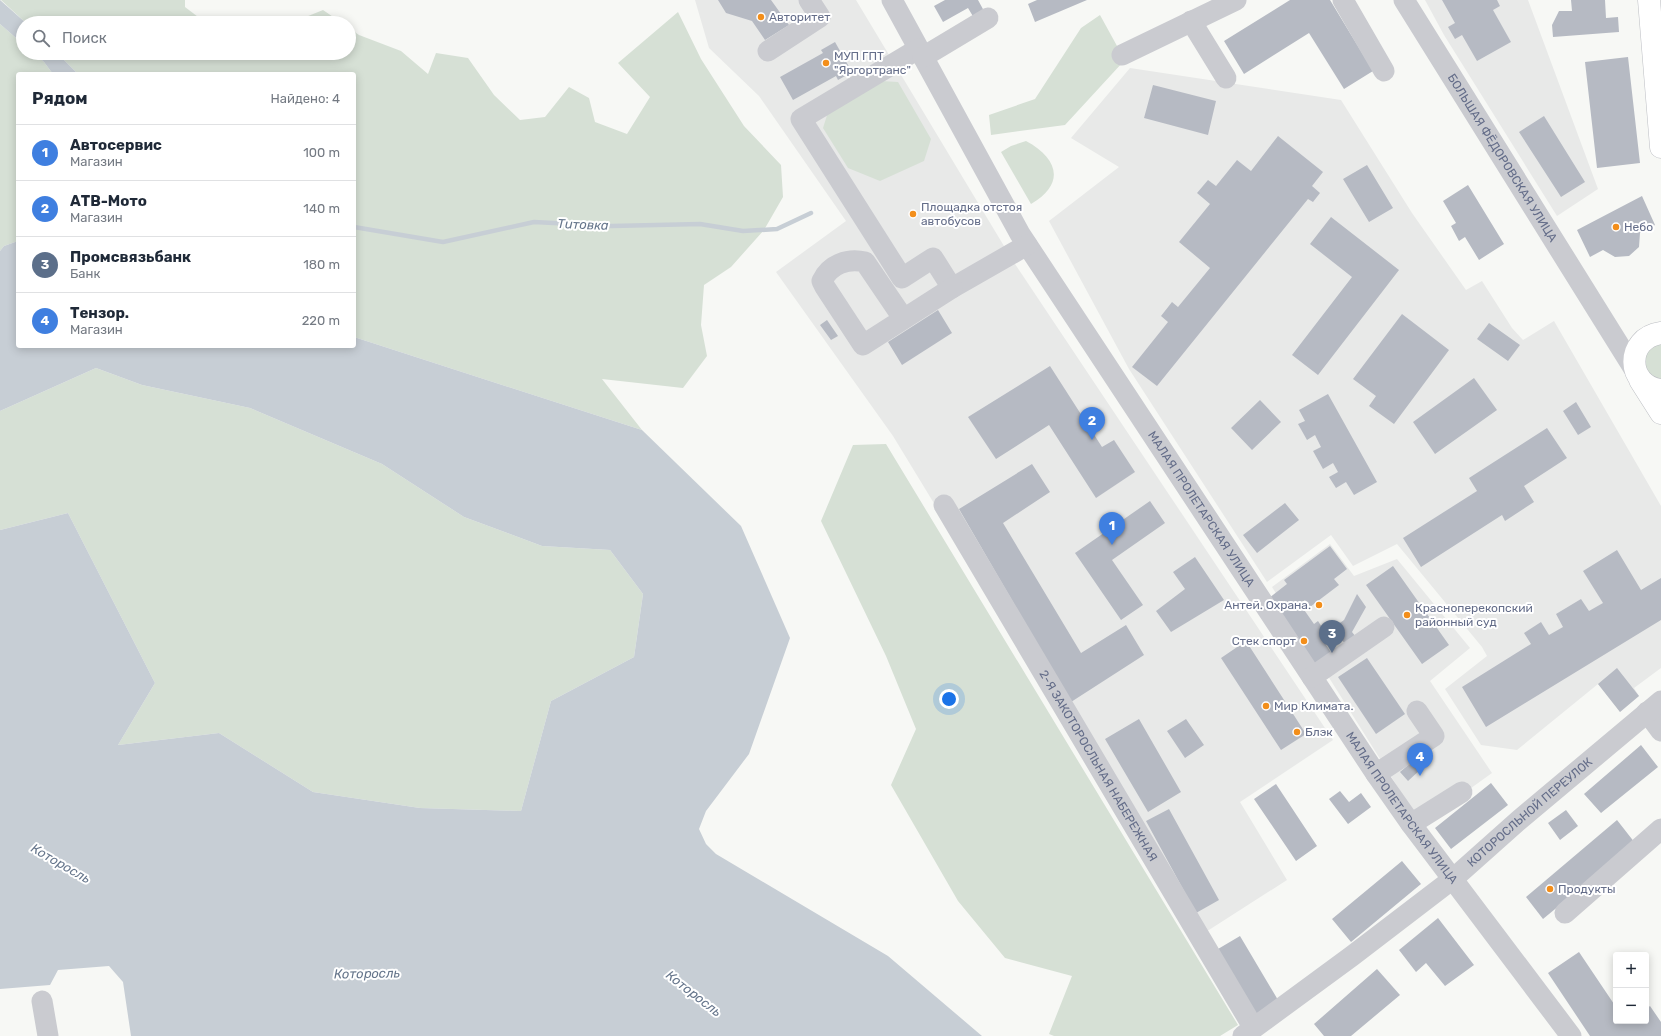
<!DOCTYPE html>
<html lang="ru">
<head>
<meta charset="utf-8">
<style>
	body { margin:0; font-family:Rubik,sans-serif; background:#f2f2f3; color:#1f2937 }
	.controls { position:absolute; right:12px; bottom:12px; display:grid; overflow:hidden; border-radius:4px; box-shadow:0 2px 10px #0003 }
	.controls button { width:36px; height:36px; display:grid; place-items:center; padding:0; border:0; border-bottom:1px solid #e0e1e3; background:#fff; color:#1f2937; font:20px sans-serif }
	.you { position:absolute; left:949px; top:699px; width:14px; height:14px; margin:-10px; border:3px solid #fff; border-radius:50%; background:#1a73e8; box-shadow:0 0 0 6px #1a73e833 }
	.badge { display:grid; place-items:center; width:26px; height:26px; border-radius:50%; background:#7c3aed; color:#fff; font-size:13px; font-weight:700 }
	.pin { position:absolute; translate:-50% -33px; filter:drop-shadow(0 1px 2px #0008) }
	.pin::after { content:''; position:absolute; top:21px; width:14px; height:12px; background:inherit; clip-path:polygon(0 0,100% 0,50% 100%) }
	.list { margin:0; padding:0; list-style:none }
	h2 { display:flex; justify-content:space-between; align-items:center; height:52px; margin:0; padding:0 16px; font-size:17px }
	h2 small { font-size:13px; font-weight:400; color:#747a83 }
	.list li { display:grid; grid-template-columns:26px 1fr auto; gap:12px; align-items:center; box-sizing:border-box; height:56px; padding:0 16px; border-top:1px solid #e0e1e3 }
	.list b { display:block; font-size:15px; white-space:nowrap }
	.list p { margin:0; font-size:13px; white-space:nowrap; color:#747a83 }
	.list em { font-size:13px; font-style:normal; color:#747a83 }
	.icon { flex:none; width:22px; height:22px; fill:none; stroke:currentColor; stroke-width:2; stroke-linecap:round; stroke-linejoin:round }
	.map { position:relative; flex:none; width:1661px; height:1036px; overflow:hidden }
	.search { position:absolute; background:#fff; box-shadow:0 2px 10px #0003; left:16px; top:16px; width:340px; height:44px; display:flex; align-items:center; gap:10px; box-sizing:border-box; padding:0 14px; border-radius:22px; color:#747a83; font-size:15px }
	.panel { position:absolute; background:#fff; box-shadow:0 2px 10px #0003; left:16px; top:72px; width:340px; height:276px; border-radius:4px }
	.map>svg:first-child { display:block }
	.built { fill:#e8e9e8 }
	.green { fill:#d6e0d5 }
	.water { fill:#c7ced5 }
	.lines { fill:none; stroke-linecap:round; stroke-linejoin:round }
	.stream { stroke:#c7ced5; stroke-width:4.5 }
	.building { fill:#b6bac3 }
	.major-casing { stroke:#bcbec3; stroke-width:23 }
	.minor { stroke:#cacbd0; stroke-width:21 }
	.major { stroke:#fff; stroke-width:22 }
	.poi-dot { fill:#f38e1a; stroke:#fff; stroke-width:1.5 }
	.labels { text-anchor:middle; stroke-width:4; stroke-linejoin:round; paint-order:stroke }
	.poi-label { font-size:12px; fill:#646d89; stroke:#fff; text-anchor:start }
	.street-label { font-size:12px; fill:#646d89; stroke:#fff }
	.water-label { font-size:13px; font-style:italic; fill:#65758b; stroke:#fff }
</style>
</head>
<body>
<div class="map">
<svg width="1661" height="1036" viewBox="0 0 1661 1036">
	<rect width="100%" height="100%" fill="#f7f8f5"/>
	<path class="built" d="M695 0H856L1013 261 1333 740 1240 802 1287 880 1198 937 893 436 776 272 846 221 759 96 709 48Z
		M1425 0H1528L1598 189 1557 216 1444 35Z
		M1130 68 1341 100 1412 213 1466 290 1482 281 1512 328 1523 340 1554 321 1661 506V668L1634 688 1639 696 1620 712 1598 684 1517 750 1481 745 1445 689 1487 656 1482 647 1397 544 1353 566 1331 535 1267 582 1129 369 1049 221 1119 167 1071 138Z
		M1330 544 1354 576 1397 559 1470 648 1430 681 1492 773 1421 824 1272 587Z"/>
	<path class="green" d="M1 0H185V7L206 23H26Z
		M323 10 342 23H291Z
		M678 12 701 59 744 126 781 165 783 197 764 230 731 267 704 285 701 325 707 356 683 388 602 379 642 430 354 337V74H78L57 53H349V28L359 35 401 51 428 74 436 53 468 58 494 95 520 120 545 117 569 87 589 98 595 122 627 134 650 97 618 63Z
		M1100 15 1122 55 1123 62 1065 125 991 135 989 115 1035 99 1081 28Z
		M0 24 23 44V53H34L44 62 53 74H18V241L4 246 0 251Z
		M881 81 898 82 931 139 924 161 880 181 848 168 823 128 829 109Z
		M1026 141C1058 158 1066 184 1031 204L1001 152 1011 146Z
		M1661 342V381L1646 373 1644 354Z
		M96 368 142 385 250 408 382 464 464 517 542 546 610 550 643 594 634 657 551 701 521 811 420 808 313 792 219 733 118 745 155 683 68 513 0 530V411Z
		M886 444 1238 1025 1220 1036H1054L1049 1034 1072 976 1005 958 958 901 891 785 916 729 886 656 821 521 853 445Z"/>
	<path class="water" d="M0 0 26 23H23V44L0 24Z
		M34 53H57L78 74H53L44 62Z
		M18 241V346H354V337L642 430 741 526 790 638 749 754 706 811 699 829 706 844 716 854 888 956 982 1036H131L123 982 109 966 58 970 50 985 0 989V530L68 513 155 683 118 745 219 733 313 792 420 808 521 811 551 701 634 657 643 594 610 550 542 546 464 517 382 464 250 408 142 385 96 368 0 411V251L4 246Z"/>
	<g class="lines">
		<path class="stream" d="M354 227 443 242 534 222 612 226 700 224 743 231 777 229 811 213"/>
	</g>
	<path class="building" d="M718 0H771L789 25 765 40 752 21 726 13Z
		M945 0H978L984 11 974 18 968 8 943 22 934 6Z
		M1037 0H1087L1035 22 1028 4Z
		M1290 0H1330L1373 71 1344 89 1309 33 1244 74 1224 41Z
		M1442 0H1497L1500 6 1493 10 1511 42 1477 61 1462 35 1455 39 1448 27 1455 23Z
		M1571 0H1605L1606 18 1618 17 1619 32 1553 37 1552 25 1559 11H1572Z
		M835 42 852 72 838 80 836 76 793 100 780 77 823 53 821 50Z
		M1628 57 1640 163 1597 168 1585 62Z
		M1153 85 1216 101 1208 135 1144 118Z
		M1544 116 1585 182 1561 197 1519 132Z
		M1278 136 1323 172 1312 186 1320 193 1313 202 1308 199 1157 386 1132 367 1168 322 1161 316 1172 302 1178 307 1210 268 1179 242 1210 204 1197 193 1208 180 1216 186 1237 160 1251 171Z
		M1367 165 1393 208 1369 222 1343 179Z
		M1468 185 1504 244 1479 260 1465 237 1459 241 1451 226 1456 223 1443 201Z
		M1642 196 1655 225 1640 233 1639 247 1629 256 1615 257 1603 250 1590 257 1577 230Z
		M1331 217 1399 270 1318 375 1292 355 1352 277 1310 244Z
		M938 310 952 333 902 365 888 342Z
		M1402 314 1449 350 1394 424 1369 406 1376 396 1353 379Z
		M827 320 838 336 831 340 820 325Z
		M1489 323 1520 345 1508 361 1477 339Z
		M1050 366 1102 447 1114 440 1135 472 1096 498 1049 425 996 459 968 417Z
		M1474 378 1497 410 1435 454 1413 422Z
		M1328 394 1377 482 1354 495 1346 482 1336 488 1329 477 1338 472 1333 463 1323 469 1313 451 1321 447 1315 435 1307 440 1298 424 1305 421 1299 410Z
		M1260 400 1281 422 1252 450 1231 428Z
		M1576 402 1591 427 1578 435 1563 411Z
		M1547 428 1567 458 1524 486 1534 502 1505 521 1502 515 1421 567 1403 538 1477 491 1469 478Z
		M1032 464 1050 492 1003 523 1081 653 1126 625 1144 655 1071 702 959 509Z
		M1150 501 1165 523 1112 560 1143 605 1121 620 1075 553Z
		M1285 503 1299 520 1257 553 1243 535Z
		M1330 546 1347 569 1334 579 1339 585 1310 607 1305 600 1300 604 1314 624 1318 621 1329 638 1324 642 1332 654 1315 665 1269 598 1287 584 1284 580Z
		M1617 550 1641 590 1661 578V620L1486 727 1462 687 1531 644 1524 633 1541 622 1549 635 1563 627 1556 614 1581 599 1589 611 1603 603 1583 571Z
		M1195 557 1224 600 1171 632 1156 611 1185 589 1173 572Z
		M1393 566 1449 645 1422 664 1366 585Z
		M1357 594 1366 607 1352 632 1356 637 1345 644 1333 628 1344 620Z
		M1246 641 1306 734 1281 750 1221 658Z
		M1367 658 1405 714 1376 734 1338 677Z
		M1617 668 1639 696 1620 712 1598 684Z
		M1139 719 1181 792 1148 812 1105 739Z
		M1186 719 1204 745 1185 758 1167 731Z
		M1641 745 1658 767 1601 813 1584 794Z
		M1413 761 1420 770 1408 781 1400 772Z
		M1491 783 1508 805 1451 849 1435 828Z
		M1276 784 1317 846 1296 861 1254 799Z
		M1340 791 1349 802 1361 793 1371 807 1348 824 1329 799Z
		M1169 809 1219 900 1196 913 1146 821Z
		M1566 810 1578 826 1560 840 1548 823Z
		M1617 820 1635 843 1543 919 1526 897Z
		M1402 861 1421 884 1351 942 1332 919Z
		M1438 918 1474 965 1445 986 1426 963 1416 972 1399 950Z
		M1240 936 1278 1000 1256 1014 1218 949Z
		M1579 952 1616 1007V1021H1646V1009L1650 1006 1661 1022V1036H1590L1548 973Z
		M1377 969 1400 995 1351 1036H1324L1314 1024Z"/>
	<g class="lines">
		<defs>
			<path id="major" d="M1649 0 1661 147
				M1661 333C1625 338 1626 386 1661 390
				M1640 380 1661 413"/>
		</defs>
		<use href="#major" class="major-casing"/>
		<g class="minor">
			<path id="s1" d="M892 0 1020 234 1376 774 1411 824 1571 1036"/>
			<path d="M1343 0 1384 71"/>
			<path id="s2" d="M1404 0 1639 377"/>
			<path d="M1191 21 1226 78"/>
			<path d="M918 49 801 119 902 278 933 258 952 288 1027 245"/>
			<path d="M768 51 820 17 809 0"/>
			<path d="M1122 55 1236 0"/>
			<path d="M923 57 988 18"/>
			<path d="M903 318 865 262C848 258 830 264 822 281L825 287 863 345 952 288"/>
			<path id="s3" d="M944 505 1253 1027"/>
			<path d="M1312 677 1384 627"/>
			<path d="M1647 712 1661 731"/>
			<path d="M1376 774 1434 736 1417 711"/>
			<path d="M1411 824 1462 792"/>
			<path d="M1565 913 1661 829"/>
			<path d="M42 1001 48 1036"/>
			<path id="s4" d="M1243 1036 1352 956 1454 878 1518 821 1661 701"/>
		</g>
		<use href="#major" class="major"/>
	</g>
	<g class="poi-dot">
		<circle cx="761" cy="17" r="4"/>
		<circle cx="826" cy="63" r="4"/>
		<circle cx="913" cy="214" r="4"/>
		<circle cx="1616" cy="227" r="4"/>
		<circle cx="1319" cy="605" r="4"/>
		<circle cx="1407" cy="615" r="4"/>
		<circle cx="1304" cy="641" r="4"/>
		<circle cx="1266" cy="706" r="4"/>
		<circle cx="1297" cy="732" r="4"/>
		<circle cx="1550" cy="889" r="4"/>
	</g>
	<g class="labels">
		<g class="poi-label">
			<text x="769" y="21">Авторитет</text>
			<text x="834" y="60">МУП ГПТ<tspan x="834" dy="14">"Яргортранс"</tspan></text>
			<text x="921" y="211">Площадка отстоя<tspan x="921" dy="14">автобусов</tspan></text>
			<text x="1624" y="231">Небо</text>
			<text x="1311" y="609" text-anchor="end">Антей. Охрана.</text>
			<text x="1415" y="612">Красноперекопский<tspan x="1415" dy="14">районный суд</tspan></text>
			<text x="1296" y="645" text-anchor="end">Стек спорт</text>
			<text x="1274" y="710">Мир Климата.</text>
			<text x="1305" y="736">Блэк</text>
			<text x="1558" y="893">Продукты</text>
		</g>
		<g class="street-label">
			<text dy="4" stroke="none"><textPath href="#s2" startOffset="186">БОЛЬШАЯ ФЁДОРОВСКАЯ УЛИЦА</textPath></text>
			<text dy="4" stroke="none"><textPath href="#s1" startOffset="596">МАЛАЯ ПРОЛЕТАРСКАЯ УЛИЦА</textPath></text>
			<text dy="4" stroke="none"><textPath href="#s3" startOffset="303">2-Я ЗАКОТОРОСЛЬНАЯ НАБЕРЕЖНАЯ</textPath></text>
			<text dy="4" stroke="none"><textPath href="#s1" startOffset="956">МАЛАЯ ПРОЛЕТАРСКАЯ УЛИЦА</textPath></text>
			<text dy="4" stroke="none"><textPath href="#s4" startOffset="364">КОТОРОСЛЬНОЙ ПЕРЕУЛОК</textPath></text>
		</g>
		<g class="water-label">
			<text transform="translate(583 224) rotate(2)" y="5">Титовка</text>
			<text transform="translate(61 863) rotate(30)" y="5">Которосль</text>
			<text transform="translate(367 973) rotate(-1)" y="5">Которосль</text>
			<text transform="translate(694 993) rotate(38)" y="5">Которосль</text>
		</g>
	</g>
</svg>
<div class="controls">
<button>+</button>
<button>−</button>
</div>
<div class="you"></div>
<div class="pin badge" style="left:1112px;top:545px;background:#3f7fe0">1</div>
<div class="pin badge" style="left:1092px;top:440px;background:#3f7fe0">2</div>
<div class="pin badge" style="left:1332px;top:653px;background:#5c6f8a">3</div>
<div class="pin badge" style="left:1420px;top:776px;background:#3f7fe0">4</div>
<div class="search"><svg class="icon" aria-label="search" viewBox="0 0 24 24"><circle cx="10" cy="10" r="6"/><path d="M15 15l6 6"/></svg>Поиск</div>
<section class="panel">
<h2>Рядом<small>Найдено: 4</small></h2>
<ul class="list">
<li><span class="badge" style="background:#3f7fe0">1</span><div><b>Автосервис</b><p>Магазин</p></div><em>100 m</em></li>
<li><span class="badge" style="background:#3f7fe0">2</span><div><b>АТВ-Мото</b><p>Магазин</p></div><em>140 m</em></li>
<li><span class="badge" style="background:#5c6f8a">3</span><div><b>Промсвязьбанк</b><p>Банк</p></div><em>180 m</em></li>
<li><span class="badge" style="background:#3f7fe0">4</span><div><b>Тензор.</b><p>Магазин</p></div><em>220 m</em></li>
</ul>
</section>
</div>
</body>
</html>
